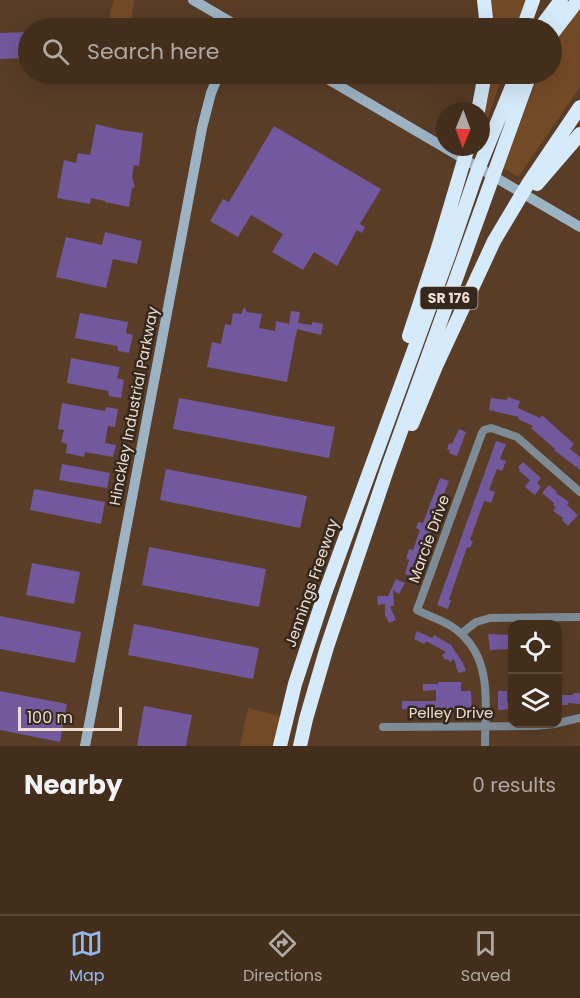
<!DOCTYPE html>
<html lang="en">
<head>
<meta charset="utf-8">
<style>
	body { margin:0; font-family:Poppins,sans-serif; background:#4a3625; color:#f1f3f6 }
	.controls { position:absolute; right:18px; bottom:18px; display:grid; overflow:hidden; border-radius:12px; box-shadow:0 6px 24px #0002 }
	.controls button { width:54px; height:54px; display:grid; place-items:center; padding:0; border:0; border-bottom:2px solid #5b4a3b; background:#432e1c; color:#f1f3f6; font:30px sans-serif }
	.compass { position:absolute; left:436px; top:102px; width:54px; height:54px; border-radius:50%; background:#432e1c; box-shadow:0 6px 24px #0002; rotate:181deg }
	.scale { position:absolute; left:18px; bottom:15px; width:104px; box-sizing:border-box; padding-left:6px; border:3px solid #eeddd0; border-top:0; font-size:16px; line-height:21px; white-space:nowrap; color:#eeddd0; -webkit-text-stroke:4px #34281d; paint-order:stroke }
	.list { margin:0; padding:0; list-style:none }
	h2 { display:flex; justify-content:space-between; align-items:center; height:78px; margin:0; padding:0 24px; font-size:26px }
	h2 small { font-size:20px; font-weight:400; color:#afa8a3 }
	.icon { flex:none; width:33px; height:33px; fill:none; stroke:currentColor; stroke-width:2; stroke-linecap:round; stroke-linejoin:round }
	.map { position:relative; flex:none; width:580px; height:746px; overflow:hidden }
	.search { position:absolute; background:#432e1c; box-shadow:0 6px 24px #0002; left:18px; right:18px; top:18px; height:66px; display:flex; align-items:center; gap:15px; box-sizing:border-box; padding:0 21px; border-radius:33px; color:#afa8a3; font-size:22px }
	.sheet { height:168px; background:#432e1c }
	nav { display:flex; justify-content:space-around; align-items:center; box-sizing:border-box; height:84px; border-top:2px solid #5b4a3b; background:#432e1c; font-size:16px; color:#afa8a3 }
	nav a { display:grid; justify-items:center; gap:3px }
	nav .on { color:#90b9f0 }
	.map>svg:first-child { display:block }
	.green { fill:#734a26 }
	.building { fill:#72589c }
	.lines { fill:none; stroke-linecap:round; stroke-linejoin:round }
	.street { stroke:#7d8b96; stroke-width:8 }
	.secondary { stroke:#9cb3c4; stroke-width:10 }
	.highway { stroke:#d5ebfb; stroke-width:14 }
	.labels { text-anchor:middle; stroke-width:5; stroke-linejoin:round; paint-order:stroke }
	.shield { fill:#34281d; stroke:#b6a79a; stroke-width:1.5 }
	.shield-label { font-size:14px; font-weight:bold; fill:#eeddd0 }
	.street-label { font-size:15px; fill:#eeddd0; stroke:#34281d }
</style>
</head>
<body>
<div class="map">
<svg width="580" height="746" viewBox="0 0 580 746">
	<rect width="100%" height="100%" fill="#593d26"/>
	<path class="green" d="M114 0H134L131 28H110V13Z
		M489 0H526L517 28H493Z
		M580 7V87L518 177 503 168 539 74H552V47L556 38Z
		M492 74H503L483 132 481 131V126Z
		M248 708 287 718 280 746H240Z"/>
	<path class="building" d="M74 18V28H51V19Z
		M28 32V58L0 59V33Z
		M96 124 120 130 143 133 139 166 134 165 132 176 135 187 132 188 129 207 105 202V201L91 198 90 204 57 198 64 160 76 163 78 153 90 155Z
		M274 126 381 189 360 224 365 227 362 233 357 230 337 266 314 252 303 270 272 252 283 234 251 215 238 237 210 221 223 199 229 202Z
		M105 232 142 241 137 264 113 259 106 288 56 277 66 237 102 245Z
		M244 307 247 312 262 314 259 328 275 331 276 321 289 324 291 311 300 312 298 323 312 325V322L323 324 321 335 297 329 287 382 207 367 212 342 221 344 225 324 231 325 233 313 241 314Z
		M80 313 128 322 126 333 133 335 129 353 118 351 117 346 75 338Z
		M71 358 120 367 117 378 124 380 121 398 109 396 108 391 67 383Z
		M508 397 520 401 518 408 540 418 542 415 574 444 570 449 580 457V470L554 450 555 449 531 428 533 426 518 419 519 417 489 410 491 398 507 400Z
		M179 398 335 427 329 458 173 429Z
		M62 403 105 411 106 407 118 409 115 427 108 426 105 443 116 445 113 457 85 452 84 457 66 453 67 444 61 442 64 430 58 429Z
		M459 429 466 432 457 456 449 453 450 450 447 449 449 443 452 444Z
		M496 441 506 444 500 459 506 461 502 471 497 469 489 490 495 492 491 503 484 501 470 540 473 541 470 548 467 547 449 600H451L448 609 437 605Z
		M523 462 541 478 537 483 541 487 535 495 525 487 530 480 519 471 520 469 518 467Z
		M62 464 110 473 107 488 59 480Z
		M166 469 307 496 300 528 160 500Z
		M440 478 449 481 435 517 420 567 418 566 414 577 405 574 409 560 406 559 409 549 413 550 420 530 416 528 418 522 423 523Z
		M549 485 557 492 556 493 569 502 567 505 578 515 568 526 562 520 563 518 553 511 556 507 553 505 554 503 542 493Z
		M34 489 105 502 101 524 30 510Z
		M149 547 266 569 259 607 142 585Z
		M32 563 80 572 74 604 26 595Z
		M396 579 405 583 399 594 393 590 394 606H390L396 620 389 623 385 615V604L378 605 377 596H384L385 595V596H388Z
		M0 616 81 632 75 663 0 649Z
		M134 624 259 648 253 679 128 655Z
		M417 631 432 638 434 635 451 645 463 663 466 671 458 673 454 659 450 662 448 659 445 660 442 655 446 652 426 641 424 644 414 639Z
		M488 634 513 635V648H510V649L490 650Z
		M438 682H461V691H471L472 710 415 711V709H402V701H436V690L423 691V684H438Z
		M0 691 67 704 60 742 0 730Z
		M498 691H507V702L513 701V709L498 710Z
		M573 693H580V704L568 703V705H559V695H573Z
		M144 706 192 715 186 746H137Z"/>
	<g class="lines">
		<path class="street" d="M462 633 476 622 490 618 580 617
			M558 723 580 718
			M383 727 535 726 555 724
			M485 746C485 701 494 654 451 626 440 619 428 616 417 610L482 433 484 430 491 428 517 437 580 492"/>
		<path class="secondary" d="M193 0 241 28
			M319 74 580 227
			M85 746 202 128 211 93 219 74"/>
		<path class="highway" d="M484 0 487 28
			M523 28 533 0
			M540 28 561 0
			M552 34 578 0
			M478 111 485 74
			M537 184 580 134
			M409 336 438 248 468 147
			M412 424 436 366 494 241 528 184 580 107
			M280 746 295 684 324 596 449 254 477 172 517 74
			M300 746 306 719 327 647 388 467 530 74"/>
	</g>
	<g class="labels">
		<rect class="shield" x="420.5" y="287" width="57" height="22" rx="4.5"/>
		<g class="shield-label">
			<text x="449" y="303">SR 176</text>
		</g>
		<g class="street-label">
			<text transform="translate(134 406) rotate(-79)" y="5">Hinckley Industrial Parkway</text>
			<text transform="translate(429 539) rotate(-70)" y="5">Marcie Drive</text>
			<text transform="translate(312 583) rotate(-71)" y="5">Jennings Freeway</text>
			<text x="451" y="718">Pelley Drive</text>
		</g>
	</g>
</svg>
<div class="controls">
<button><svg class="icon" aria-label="locate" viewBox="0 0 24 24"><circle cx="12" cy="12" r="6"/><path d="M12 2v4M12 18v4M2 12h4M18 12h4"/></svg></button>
<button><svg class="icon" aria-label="layers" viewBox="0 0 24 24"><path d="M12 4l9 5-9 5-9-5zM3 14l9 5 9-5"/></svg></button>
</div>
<svg class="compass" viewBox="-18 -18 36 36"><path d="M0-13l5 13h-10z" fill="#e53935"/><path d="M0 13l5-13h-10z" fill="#afa8a3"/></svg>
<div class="scale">100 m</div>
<div class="search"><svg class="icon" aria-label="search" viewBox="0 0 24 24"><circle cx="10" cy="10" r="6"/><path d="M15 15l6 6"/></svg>Search here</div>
</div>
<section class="sheet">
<h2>Nearby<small>0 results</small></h2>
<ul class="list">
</ul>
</section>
<nav>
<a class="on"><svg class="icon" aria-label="map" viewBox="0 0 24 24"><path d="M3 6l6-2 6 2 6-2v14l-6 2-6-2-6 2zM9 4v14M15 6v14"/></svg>Map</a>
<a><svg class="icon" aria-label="directions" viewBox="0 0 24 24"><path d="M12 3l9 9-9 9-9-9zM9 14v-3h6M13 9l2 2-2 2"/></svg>Directions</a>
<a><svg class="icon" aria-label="saved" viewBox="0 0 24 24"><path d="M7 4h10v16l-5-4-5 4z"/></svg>Saved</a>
</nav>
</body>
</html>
